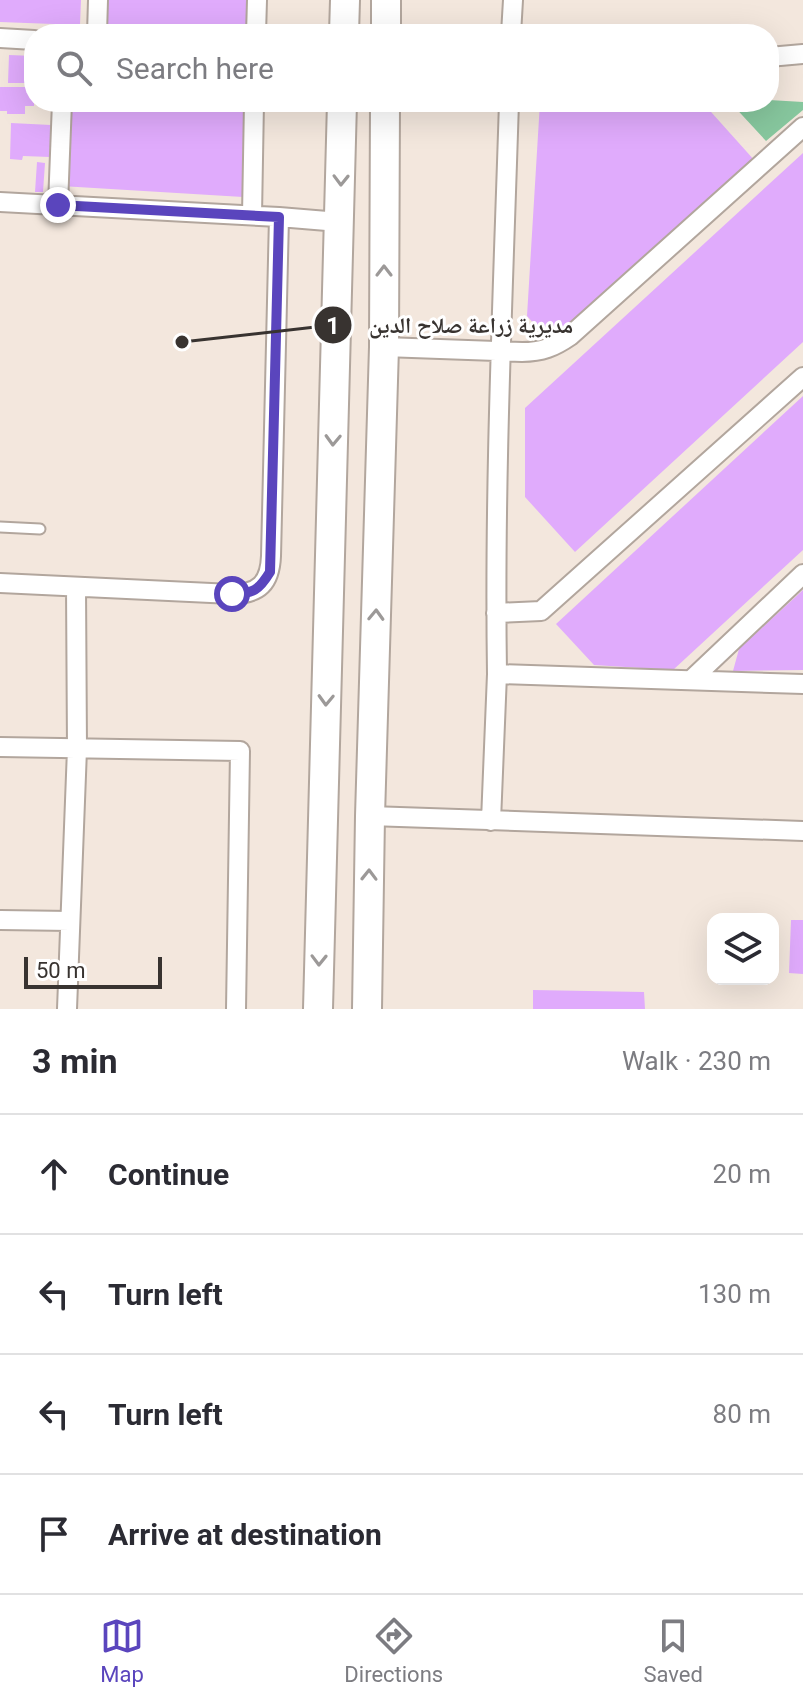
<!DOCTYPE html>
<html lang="en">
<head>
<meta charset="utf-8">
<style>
	body { margin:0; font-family:Roboto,"Noto Naskh Arabic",sans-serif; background:#f7f7f7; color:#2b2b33 }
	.controls { position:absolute; right:24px; bottom:24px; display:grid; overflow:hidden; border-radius:16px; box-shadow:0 8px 32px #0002 }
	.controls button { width:72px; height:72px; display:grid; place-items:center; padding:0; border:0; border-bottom:2px solid #e1e1e2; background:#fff; color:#2b2b33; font:40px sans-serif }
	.scale { position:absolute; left:24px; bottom:20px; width:138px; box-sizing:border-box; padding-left:8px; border:4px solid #383330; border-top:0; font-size:22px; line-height:28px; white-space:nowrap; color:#383330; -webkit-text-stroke:6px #fff; paint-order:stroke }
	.stop { position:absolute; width:24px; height:24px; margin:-18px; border:6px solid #5a45bd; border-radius:50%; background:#fff }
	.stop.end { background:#5a45bd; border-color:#fff; box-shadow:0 2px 8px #0008 }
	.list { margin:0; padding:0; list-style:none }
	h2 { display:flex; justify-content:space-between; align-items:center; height:104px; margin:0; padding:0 32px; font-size:34px }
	h2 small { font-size:26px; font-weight:400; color:#7c7c81 }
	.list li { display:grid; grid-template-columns:52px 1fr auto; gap:24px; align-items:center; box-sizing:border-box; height:120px; padding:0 32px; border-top:2px solid #e1e1e2 }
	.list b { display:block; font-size:30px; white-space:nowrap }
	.list em { font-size:26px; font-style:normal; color:#7c7c81 }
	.icon { flex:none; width:44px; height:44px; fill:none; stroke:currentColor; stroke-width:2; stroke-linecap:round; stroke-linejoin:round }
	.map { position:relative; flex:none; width:803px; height:1009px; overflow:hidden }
	.search { position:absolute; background:#fff; box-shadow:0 8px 32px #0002; left:24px; right:24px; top:24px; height:88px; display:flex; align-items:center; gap:20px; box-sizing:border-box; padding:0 28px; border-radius:32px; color:#7c7c81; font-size:30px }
	.sheet { height:584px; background:#fff }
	nav { display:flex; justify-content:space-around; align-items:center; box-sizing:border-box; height:112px; border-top:2px solid #e1e1e2; background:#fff; font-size:22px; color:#7c7c81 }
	nav a { display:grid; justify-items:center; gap:4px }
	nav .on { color:#5a45bd }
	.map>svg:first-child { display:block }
	.green { fill:#87c79e }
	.building { fill:#e0abfc }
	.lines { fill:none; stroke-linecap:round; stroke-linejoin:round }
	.lane-casing { stroke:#b2a69d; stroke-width:13 }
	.street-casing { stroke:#b2a69d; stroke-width:22 }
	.primary-casing { stroke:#b2a69d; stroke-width:32 }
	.lane { stroke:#fff; stroke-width:9 }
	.street { stroke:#fff; stroke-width:18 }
	.primary { stroke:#fff; stroke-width:28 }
	.oneway { stroke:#9c9998 }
	.route { stroke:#5a45bd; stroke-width:10 }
	.leader { fill:none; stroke:#383330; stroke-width:3 }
	.callout-dot { fill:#383330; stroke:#fff; stroke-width:3 }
	.mark-label { font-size:24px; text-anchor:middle; font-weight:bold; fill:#fff }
	.callout-label { font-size:22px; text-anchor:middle; font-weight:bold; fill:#383330; stroke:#fff; stroke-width:6; stroke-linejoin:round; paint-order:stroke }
</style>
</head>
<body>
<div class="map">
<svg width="803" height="1009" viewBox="0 0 803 1009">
	<rect width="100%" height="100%" fill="#f3e7dd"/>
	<path class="green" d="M769 100 803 102V110L766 141 730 102H769Z"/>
	<path class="building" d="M0 0H81L80 25 0 22Z
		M108 0H248L247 34 107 29Z
		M9 55 34 56V83H8Z
		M0 87H34V106H25V114H7V111H0Z
		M65 102H244L243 197 61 186Z
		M540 102 703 103 755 161 551 343 527 316Z
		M11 123 51 125 50 157 23 156 22 160 10 159Z
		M803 153V342L575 552 525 497V408Z
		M37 162 45 163 43 192H35Z
		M803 396V550L673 670 594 665 556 624Z
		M803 590V670L733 671 739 649Z
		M791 920H803V974L789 973Z
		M533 990 644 992 645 1009H533Z"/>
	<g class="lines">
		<defs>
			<path id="lane" d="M0 527 40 529"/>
			<path id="street" d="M97 34 98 0
				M256 34 257 0
				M511 34 513 0
				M0 38 34 40
				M769 57 803 54
				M509 102C503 293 494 484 497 674L803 684
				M0 202 279 217 339 222
				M58 205 62 102
				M252 215 254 102
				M384 347 522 352C542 352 554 347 570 336L803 127
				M0 583 232 594C259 594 270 583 271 556L279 217
				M496 613 541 611 803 377
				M691 680 803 574
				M0 747 240 751 236 1009
				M370 816 803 831
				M491 821 497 674
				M0 920 70 921
				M67 1009 77 749 76 587"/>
			<path id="primary" d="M344 34 345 0
				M386 34V0
				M318 1009 342 102
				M367 1009 370 816 384 347 385 102"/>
		</defs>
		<use href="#lane" class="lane-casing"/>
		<use href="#street" class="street-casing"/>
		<use href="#primary" class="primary-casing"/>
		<use href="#lane" class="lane"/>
		<use href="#street" class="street"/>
		<use href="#primary" class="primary"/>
	</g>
	<defs><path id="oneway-chevron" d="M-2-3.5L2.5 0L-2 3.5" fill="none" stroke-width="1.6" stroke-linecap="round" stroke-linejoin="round" transform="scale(2)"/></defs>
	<g class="oneway">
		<use href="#oneway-chevron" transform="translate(341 180) rotate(91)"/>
		<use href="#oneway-chevron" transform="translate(384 271) rotate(-90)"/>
		<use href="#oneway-chevron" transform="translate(333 440) rotate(92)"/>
		<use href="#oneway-chevron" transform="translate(376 615) rotate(-88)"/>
		<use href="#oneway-chevron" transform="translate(326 700) rotate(92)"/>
		<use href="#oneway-chevron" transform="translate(369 875) rotate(-89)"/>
		<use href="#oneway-chevron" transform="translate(319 960) rotate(91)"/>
	</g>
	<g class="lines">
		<path class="route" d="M58 205 279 217 270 572C259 590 253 594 232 594"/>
	</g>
	<path class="leader" d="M182 342L333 325"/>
	<g class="callout-dot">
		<circle cx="182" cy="342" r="8"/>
		<circle cx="333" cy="325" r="20"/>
	</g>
	<g class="mark-label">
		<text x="333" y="334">1</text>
	</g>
	<g class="callout-label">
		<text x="471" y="333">مديرية زراعة صلاح الدين</text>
	</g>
</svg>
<div class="controls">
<button><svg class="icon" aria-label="layers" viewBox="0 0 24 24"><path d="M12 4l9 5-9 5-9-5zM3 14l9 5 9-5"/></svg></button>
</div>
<div class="scale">50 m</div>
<div class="stop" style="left:232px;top:594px"></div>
<div class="stop end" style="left:58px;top:205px"></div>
<div class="search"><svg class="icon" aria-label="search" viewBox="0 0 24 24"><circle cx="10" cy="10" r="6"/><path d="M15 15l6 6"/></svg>Search here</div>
</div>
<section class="sheet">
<h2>3 min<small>Walk · 230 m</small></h2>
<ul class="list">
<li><svg class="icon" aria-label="ahead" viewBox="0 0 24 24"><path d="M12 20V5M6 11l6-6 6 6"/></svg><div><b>Continue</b></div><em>20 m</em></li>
<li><svg class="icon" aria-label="left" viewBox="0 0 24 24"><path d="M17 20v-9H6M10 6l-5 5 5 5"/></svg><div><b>Turn left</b></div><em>130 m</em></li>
<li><svg class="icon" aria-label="left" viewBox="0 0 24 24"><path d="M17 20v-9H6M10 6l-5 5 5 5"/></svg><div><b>Turn left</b></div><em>80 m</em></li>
<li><svg class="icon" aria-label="arrive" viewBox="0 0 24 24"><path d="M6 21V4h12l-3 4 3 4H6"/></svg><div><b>Arrive at destination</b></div></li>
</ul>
</section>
<nav>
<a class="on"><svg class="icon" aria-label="map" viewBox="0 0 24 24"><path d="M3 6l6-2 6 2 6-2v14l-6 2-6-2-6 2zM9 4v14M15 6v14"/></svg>Map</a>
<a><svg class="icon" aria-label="directions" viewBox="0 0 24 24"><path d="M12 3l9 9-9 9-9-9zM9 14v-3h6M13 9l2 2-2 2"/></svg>Directions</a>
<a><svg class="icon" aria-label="saved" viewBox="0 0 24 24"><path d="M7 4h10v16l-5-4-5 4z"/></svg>Saved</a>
</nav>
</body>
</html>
